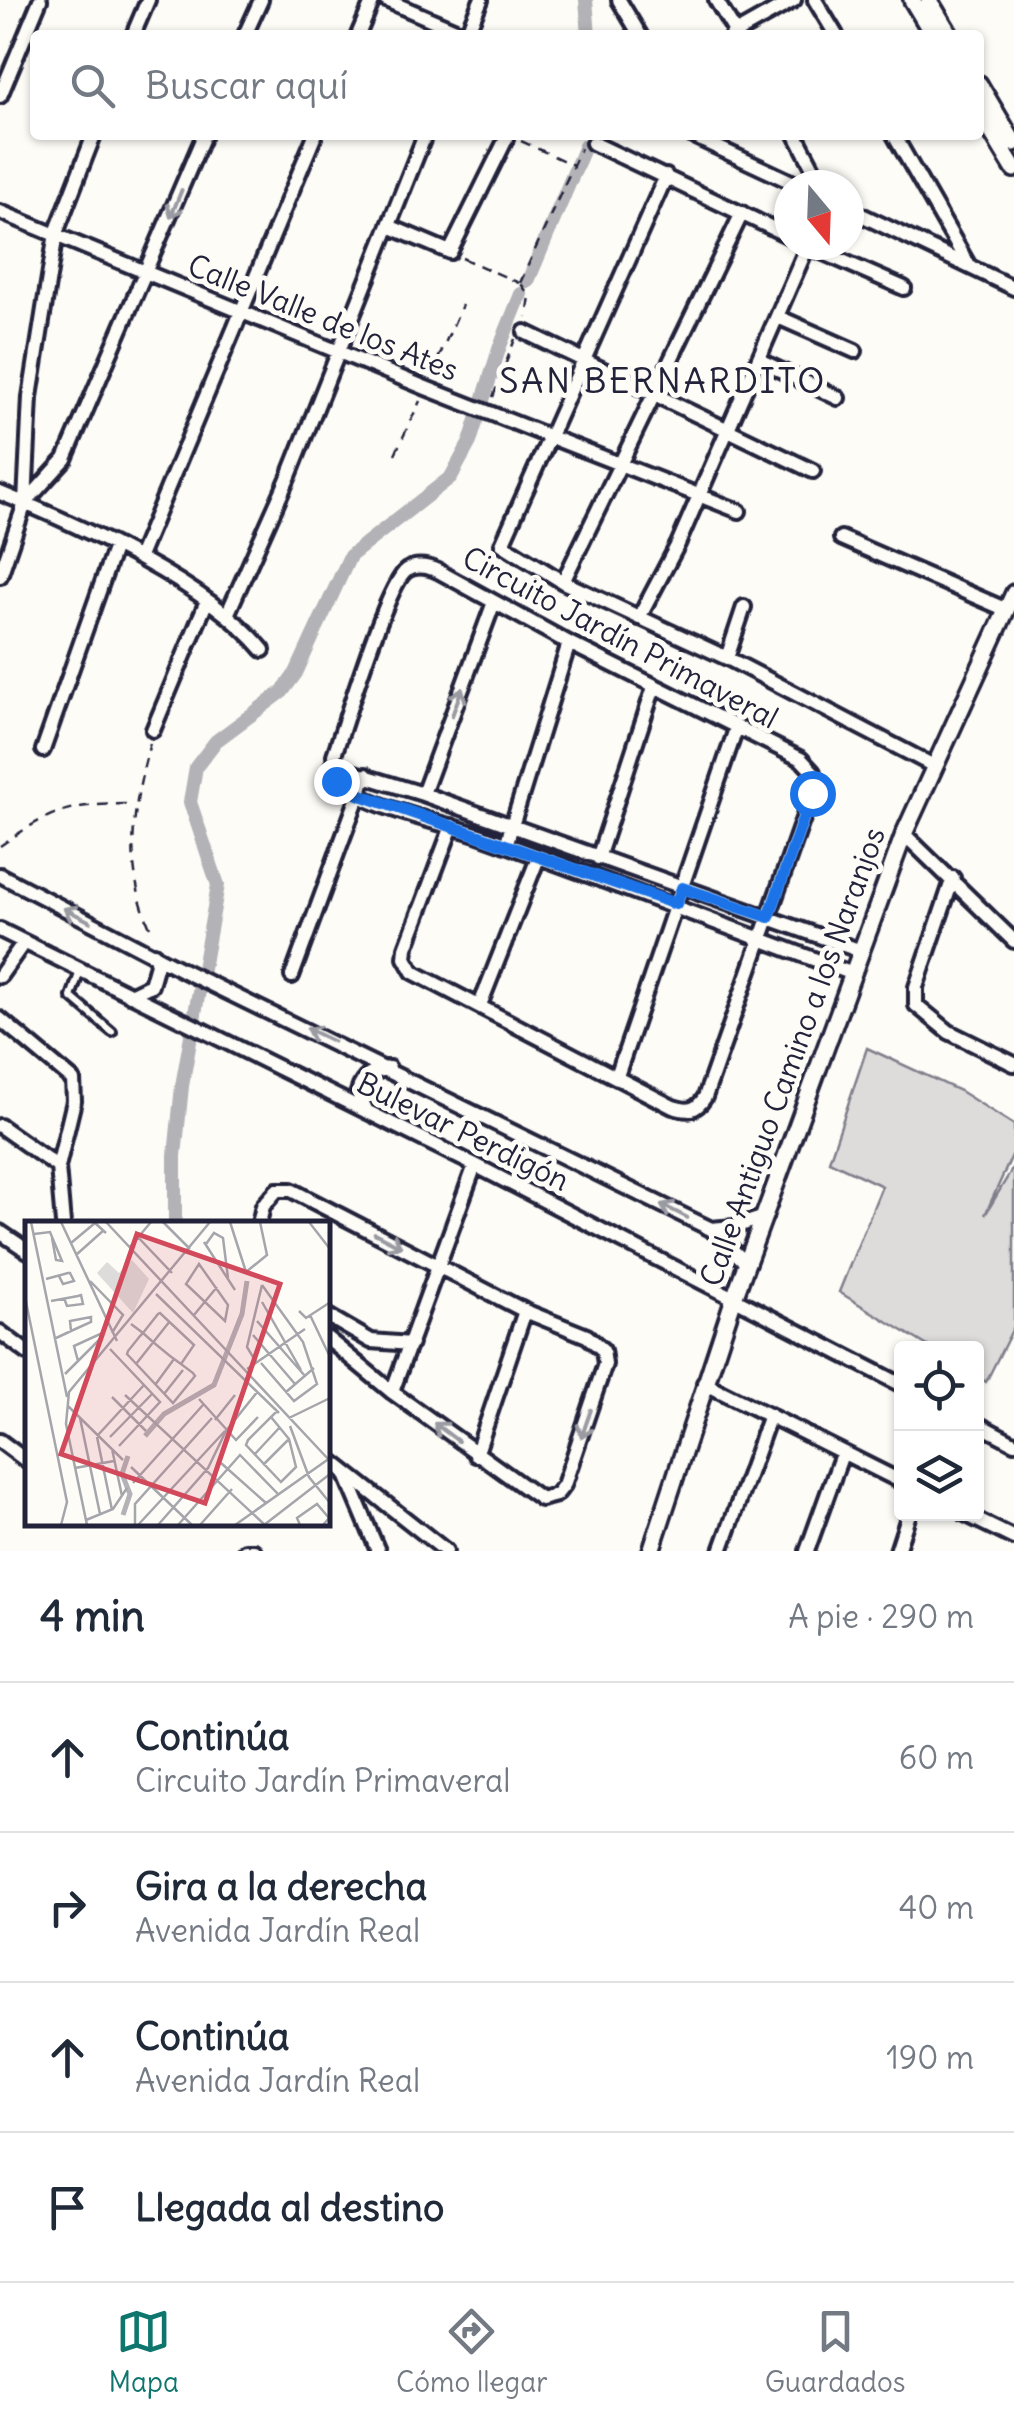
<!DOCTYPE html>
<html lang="es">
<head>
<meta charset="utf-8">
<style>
	body { margin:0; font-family:Delius,sans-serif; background:#f6f6f7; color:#1f2937 }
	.controls { position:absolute; right:30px; bottom:30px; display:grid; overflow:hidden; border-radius:10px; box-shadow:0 2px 8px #0004 }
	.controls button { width:90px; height:90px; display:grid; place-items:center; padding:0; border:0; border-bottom:2px solid #e0e1e3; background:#fff; color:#1f2937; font:50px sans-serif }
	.compass { position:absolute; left:774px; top:170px; width:90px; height:90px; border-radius:50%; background:#fff; box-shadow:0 2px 8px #0004; rotate:161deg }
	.stop { position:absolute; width:30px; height:30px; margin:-22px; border:8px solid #1a73e8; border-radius:50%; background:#fff }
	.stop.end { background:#1a73e8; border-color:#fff; box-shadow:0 2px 10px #0008 }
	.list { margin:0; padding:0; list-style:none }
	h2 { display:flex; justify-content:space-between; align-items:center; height:130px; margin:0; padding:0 40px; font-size:42px }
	h2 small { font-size:32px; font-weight:400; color:#747a83 }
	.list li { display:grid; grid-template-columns:65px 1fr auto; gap:30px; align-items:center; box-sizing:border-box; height:150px; padding:0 40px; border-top:2px solid #e0e1e3 }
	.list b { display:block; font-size:38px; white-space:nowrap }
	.list p { margin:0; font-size:32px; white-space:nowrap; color:#747a83 }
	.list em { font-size:32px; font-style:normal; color:#747a83 }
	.icon { flex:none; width:55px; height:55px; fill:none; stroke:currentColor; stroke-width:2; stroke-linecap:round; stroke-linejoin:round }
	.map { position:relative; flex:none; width:1014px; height:1551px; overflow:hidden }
	.search { position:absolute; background:#fff; box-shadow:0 2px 8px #0004; left:30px; right:30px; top:30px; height:110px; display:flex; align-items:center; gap:25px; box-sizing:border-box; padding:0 35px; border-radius:10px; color:#747a83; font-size:38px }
	.sheet { height:730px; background:#fff }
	nav { display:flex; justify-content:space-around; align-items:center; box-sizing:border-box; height:140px; border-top:2px solid #e0e1e3; background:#fff; font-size:28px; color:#747a83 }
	nav a { display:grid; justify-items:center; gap:5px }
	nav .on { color:#0f766e }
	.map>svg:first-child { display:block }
	.green { fill:#dddcdb; stroke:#807f8b; stroke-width:2.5 }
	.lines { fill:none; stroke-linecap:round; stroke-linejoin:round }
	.canal { stroke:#b2b2b7; stroke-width:14 }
	.service-casing { stroke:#22223b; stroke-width:14 }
	.minor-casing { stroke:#22223b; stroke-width:20 }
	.tertiary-casing { stroke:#22223b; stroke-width:22 }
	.path { stroke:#22223b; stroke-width:2.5; stroke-dasharray:10 8; stroke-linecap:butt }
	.service { stroke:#fdfcf7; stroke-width:6 }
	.minor { stroke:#fdfcf7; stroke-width:12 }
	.tertiary { stroke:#fdfcf7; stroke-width:15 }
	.oneway { stroke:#9a9aa2 }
	.route { stroke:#1a73e8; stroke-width:12 }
	.labels { text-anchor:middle; stroke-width:10; stroke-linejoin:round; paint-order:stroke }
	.street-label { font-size:30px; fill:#22223b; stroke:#fdfcf7 }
	.quarter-label { font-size:35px; letter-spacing:2.5px; fill:#22223b; stroke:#fdfcf7 }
	.inset-river { fill:none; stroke:#b2b2b7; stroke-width:5 }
	.inset-road { fill:none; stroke:#a5a5ac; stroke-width:2.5 }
	.view { fill:#d1495b; fill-opacity:0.15; stroke:#d1495b; stroke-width:5 }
	.inset-edge { fill:none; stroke:#22223b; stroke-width:5 }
</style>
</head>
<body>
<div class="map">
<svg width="1014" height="1551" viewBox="0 0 1014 1551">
	<rect width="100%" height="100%" fill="#fdfcf7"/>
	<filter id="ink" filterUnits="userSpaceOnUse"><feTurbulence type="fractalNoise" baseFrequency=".01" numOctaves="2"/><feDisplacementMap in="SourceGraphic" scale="20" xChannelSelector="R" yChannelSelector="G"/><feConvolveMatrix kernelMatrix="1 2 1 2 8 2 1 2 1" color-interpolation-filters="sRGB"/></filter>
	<g filter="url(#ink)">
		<path class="green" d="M867 1048 960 1091 1014 1125V1151L985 1215 1014 1166V1326L986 1382 977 1376 976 1348H931L839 1292 882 1186 829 1161Z"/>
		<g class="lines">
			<path class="canal" d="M586 0 589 35
				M528 281 585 146
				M175 1224V1156L182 1086 218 885 190 802 196 767 216 741 282 692 296 673 350 556 451 477 470 442 500 346 521 294"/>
			<defs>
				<path id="service" d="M80 971 71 997 112 1032"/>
				<path id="minor" d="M386 0 467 35
					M619 0 640 35
					M716 0 737 35
					M815 0 836 35
					M133 35 148 0
					M245 35 261 0
					M358 35 373 0
					M466 35 481 0
					M732 35 794 0
					M0 96 40 0
					M691 135 798 185
					M796 135 822 185
					M894 135 969 266
					M593 143 789 236
					M666 176 502 544 563 582 727 658 934 766
					M849 209 1014 288
					M0 212 426 388 739 511
					M391 227 450 252 506 139
					M806 245 904 288
					M778 317 855 351
					M525 332 813 471
					M759 360 838 398
					M0 493C79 525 208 584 263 650
					M25 503 65 459 204 135
					M841 538 1007 610
					M139 557 315 135
					M0 576 25 503 30 397 56 233 94 135
					M563 582 742 213
					M227 615 289 476 425 135
					M639 618 678 544 808 245
					M727 658 744 607
					M153 730 206 603
					M43 750 115 546
					M332 766 423 794 861 951
					M423 794 494 602
					M452 826 406 948 405 958 413 972 673 1107C689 1112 696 1111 705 1097L761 938 812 793 813 772 801 759 569 643 438 571C429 567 417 564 407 570 387 583 345 724 334 755L336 781C369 808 437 821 479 835 604 880 729 927 853 974
					M904 834 1014 941
					M506 845 569 643
					M598 858 654 687
					M0 875 182 970 711 1229 734 1227 765 1217
					M953 878 916 987V1005L949 1032 1014 1064
					M0 930 475 1165 902 1385
					M0 976 24 942
					M292 976 366 775
					M130 995 151 985 157 964 154 954
					M480 1005 538 858
					M0 1019 73 1080 74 1101 58 1167 63 1224
					M617 1076 736 729
					M367 1112 358 1092C363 1075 373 1072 389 1068
					M0 1126 58 1167
					M259 1224 263 1206 277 1190H291L525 1311 587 1336 603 1350 605 1364 564 1485 556 1495 541 1499 392 1392 328 1339
					M711 1229 747 1264
					M0 1232 28 1251
					M328 1316 371 1341 411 1344
					M0 1332 28 1353
					M704 1383 902 1482
					M392 1392 475 1165
					M976 1423 1014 1443
					M0 1441 28 1462
					M476 1455 525 1311
					M328 1458 446 1551
					M346 1475 378 1551
					M965 1514 1014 1538
					M245 1551H254
					M721 1551 770 1415
					M807 1551 842 1454
					M897 1551 909 1514"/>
				<path id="tertiary" d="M912 0 933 35
					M929 0 950 35
					M979 84 1014 143
					M979 111 1014 169
					M651 1551 734 1298 904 834 1014 593"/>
			</defs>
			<use href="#service" class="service-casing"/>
			<use href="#minor" class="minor-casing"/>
			<use href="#tertiary" class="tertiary-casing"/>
			<path class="path" d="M521 141 573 165
				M462 258 519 283
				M520 283 581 148
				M521 284 530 296 527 317
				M431 375 462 305
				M493 397 515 339
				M395 454 420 401
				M0 846C53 809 69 804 134 804
				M150 927C123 866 133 805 150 743"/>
			<use href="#service" class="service"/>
			<use href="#minor" class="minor"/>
			<use href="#tertiary" class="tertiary"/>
		</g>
		<defs><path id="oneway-shaft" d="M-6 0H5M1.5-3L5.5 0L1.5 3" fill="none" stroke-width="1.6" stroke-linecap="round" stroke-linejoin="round" transform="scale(2.5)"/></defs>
		<g class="oneway">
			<use href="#oneway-shaft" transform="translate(176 204) rotate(112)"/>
			<use href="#oneway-shaft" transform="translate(457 702) rotate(-70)"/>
			<use href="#oneway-shaft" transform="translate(77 915) rotate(-153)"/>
			<use href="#oneway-shaft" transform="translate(320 1035) rotate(-154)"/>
			<use href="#oneway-shaft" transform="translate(674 1211) rotate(-153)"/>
			<use href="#oneway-shaft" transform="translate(388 1240) rotate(27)"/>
			<use href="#oneway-shaft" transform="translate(586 1424) rotate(109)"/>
			<use href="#oneway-shaft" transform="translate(446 1432) rotate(-143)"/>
		</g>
	</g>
	<g class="lines" filter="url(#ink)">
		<path class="route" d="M336 781 358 794 676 904 682 888 769 917 812 793"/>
	</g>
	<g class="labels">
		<g class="street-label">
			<text transform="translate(323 318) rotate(22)" y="10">Calle Valle de los Ates</text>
			<text transform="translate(620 638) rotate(28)" y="10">Circuito Jardín Primaveral</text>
			<text transform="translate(793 1057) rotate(-70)" y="10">Calle Antiguo Camino a los Naranjos</text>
			<text transform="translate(463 1132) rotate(26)" y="10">Bulevar Perdigón</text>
		</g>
		<g class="quarter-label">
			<text x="663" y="393">SAN BERNARDITO</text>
		</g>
	</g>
	<g transform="translate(25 1221)">
		<rect width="305" height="305" fill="#fdfcf7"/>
		<path d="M107 39 124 58 108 92 72 52 82 41 94 52Z" fill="#dddcdb"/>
		<path class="inset-river" d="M120 215 139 193 189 164 217 93 222 60M98 294 105 273 97 253 103 235"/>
		<path class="inset-road" d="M6 1 42 176M36 1 92 120M81 1 305 240M138 1 165 28M205 1 221 51 242 34 235 1M284 1 305 28M9 13 25 11 37 40 31 39 27 17M110 13 147 52M179 21 210 69M46 22 70 2 81 12M181 23 189 12 198 17 203 57M105 26 126 1M51 34 79 9M174 43 203 84 200 100 161 63ZM21 58 43 52H45L49 60 38 63 34 55M65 60 98 94 87 112M131 73 254 192M0 76 42 281 36 304M26 80 53 75 56 74 58 83 42 85 39 77M237 81 276 149M274 90 281 97 304 82M169 94 192 66M285 94 305 136M232 100 280 155M106 103 118 112 128 121 145 135 156 143 168 152 170 155 148 182 102 133 103 130 115 115 118 112 133 93 135 92 169 124 156 143M228 114 270 163M29 118 46 110 66 101V96L45 100 46 110M85 128 135 181 94 225M231 141 222 126 237 64M236 142 269 180 292 163 278 121 237 64M111 143 145 100M222 148 280 108M40 153 76 117 75 113 49 125 53 140M130 164 149 138M261 171 289 147M139 173 158 149M100 174 240 304M87 176 121 210M174 178 211 219 233 196M43 185 98 239M246 196 264 218 271 246 256 261 221 224 223 219 251 191H253M55 197 75 293M264 197 305 177M190 199 210 174M265 205 284 256 305 282M73 214 119 164M72 216 87 289M85 216 128 172M87 228 97 275M229 234 255 206M196 242 241 282M238 244 263 219M106 246 167 304M50 247 89 240M108 262 178 184M61 299 88 288 102 267M62 304 41 203 44 171 185 1M110 304V283L187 197M113 304 200 210M133 304 183 247 201 210 233 170M153 304 215 234 253 273M175 304 207 268M210 304 305 237M239 304 305 253M275 304 272 297 292 283 304 297 298 304"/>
		<path class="view" d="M112 13 255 63 180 282 36 233Z"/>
		<rect width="305" height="305" class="inset-edge"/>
	</g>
</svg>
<div class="controls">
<button><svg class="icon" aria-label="locate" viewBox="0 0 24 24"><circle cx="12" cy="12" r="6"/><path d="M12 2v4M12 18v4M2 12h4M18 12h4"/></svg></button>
<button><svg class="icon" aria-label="layers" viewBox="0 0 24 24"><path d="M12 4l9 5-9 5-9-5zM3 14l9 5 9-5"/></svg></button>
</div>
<svg class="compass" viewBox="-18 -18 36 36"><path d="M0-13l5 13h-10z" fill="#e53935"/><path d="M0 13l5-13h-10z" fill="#747a83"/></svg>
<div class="stop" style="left:812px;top:793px"></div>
<div class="stop end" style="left:336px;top:781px"></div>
<div class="search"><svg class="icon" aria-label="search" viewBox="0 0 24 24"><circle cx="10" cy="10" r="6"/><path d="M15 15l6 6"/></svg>Buscar aquí</div>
</div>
<section class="sheet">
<h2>4 min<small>A pie · 290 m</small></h2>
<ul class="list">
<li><svg class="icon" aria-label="ahead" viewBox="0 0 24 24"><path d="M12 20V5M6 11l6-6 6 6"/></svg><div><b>Continúa</b><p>Circuito Jardín Primaveral</p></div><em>60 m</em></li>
<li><svg class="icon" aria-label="right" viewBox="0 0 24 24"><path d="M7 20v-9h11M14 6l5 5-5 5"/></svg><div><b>Gira a la derecha</b><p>Avenida Jardín Real</p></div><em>40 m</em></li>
<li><svg class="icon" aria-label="ahead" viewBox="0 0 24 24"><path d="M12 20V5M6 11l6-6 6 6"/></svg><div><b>Continúa</b><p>Avenida Jardín Real</p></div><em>190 m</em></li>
<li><svg class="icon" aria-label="arrive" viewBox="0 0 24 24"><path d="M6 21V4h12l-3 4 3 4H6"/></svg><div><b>Llegada al destino</b></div></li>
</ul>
</section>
<nav>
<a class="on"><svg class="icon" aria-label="map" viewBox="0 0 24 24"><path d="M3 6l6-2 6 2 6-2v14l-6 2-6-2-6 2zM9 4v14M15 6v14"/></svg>Mapa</a>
<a><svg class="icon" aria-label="directions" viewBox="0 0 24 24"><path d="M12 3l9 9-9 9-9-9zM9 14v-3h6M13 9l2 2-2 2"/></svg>Cómo llegar</a>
<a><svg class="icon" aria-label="saved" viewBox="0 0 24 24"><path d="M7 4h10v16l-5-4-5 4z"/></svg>Guardados</a>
</nav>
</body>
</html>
